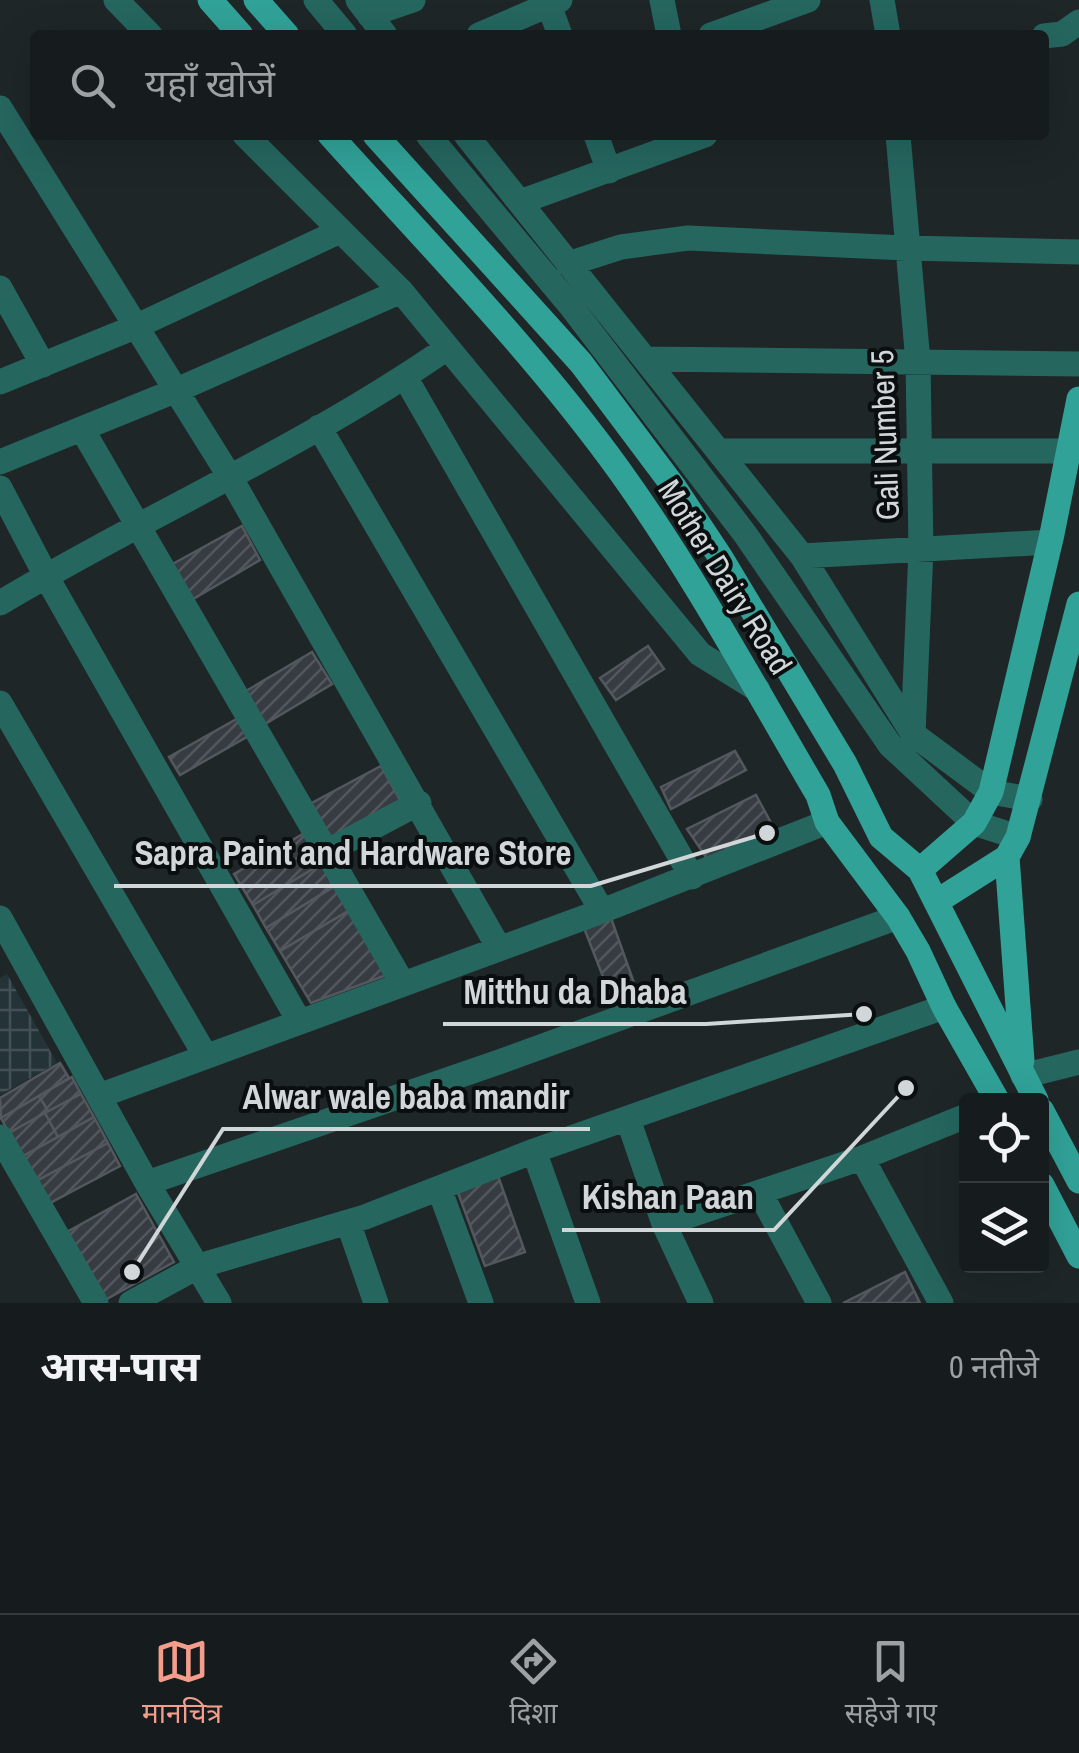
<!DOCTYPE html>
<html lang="hi">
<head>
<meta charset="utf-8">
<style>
	body { margin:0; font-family:"Archivo Narrow","Noto Sans Devanagari",sans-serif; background:#23292b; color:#f1f3f6 }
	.controls { position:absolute; right:30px; bottom:30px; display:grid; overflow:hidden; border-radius:10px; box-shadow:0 10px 40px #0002 }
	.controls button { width:90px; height:90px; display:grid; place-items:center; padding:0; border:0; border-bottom:2px solid #353a3c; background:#161c1e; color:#f1f3f6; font:50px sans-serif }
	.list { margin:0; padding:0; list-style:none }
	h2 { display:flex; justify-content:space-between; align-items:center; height:130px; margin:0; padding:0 40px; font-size:42px }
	h2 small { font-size:32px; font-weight:400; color:#9ea1a4 }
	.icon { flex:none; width:55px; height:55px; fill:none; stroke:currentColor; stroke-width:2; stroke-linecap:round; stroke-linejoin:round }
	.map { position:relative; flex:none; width:1079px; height:1303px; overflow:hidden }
	.search { position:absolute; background:#161c1e; box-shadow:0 10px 40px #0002; left:30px; right:30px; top:30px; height:110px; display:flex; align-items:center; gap:25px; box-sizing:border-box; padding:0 35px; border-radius:10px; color:#9ea1a4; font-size:38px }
	.sheet { height:310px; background:#161c1e }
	nav { display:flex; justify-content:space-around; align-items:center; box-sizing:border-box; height:140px; border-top:2px solid #353a3c; background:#161c1e; font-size:28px; color:#9ea1a4 }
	nav a { display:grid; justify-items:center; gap:5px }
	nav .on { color:#f49d8b }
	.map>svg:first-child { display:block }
	.industrial { fill:url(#industrial-grid) }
	.building { fill:url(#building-hatch); stroke:#53585e; stroke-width:2.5 }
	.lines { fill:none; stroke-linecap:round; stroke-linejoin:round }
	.minor { stroke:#25665f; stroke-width:25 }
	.major { stroke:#31a298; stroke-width:25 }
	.labels { text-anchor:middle; stroke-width:8; stroke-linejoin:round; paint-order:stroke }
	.street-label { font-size:32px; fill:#d1d6d8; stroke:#0b0e0f }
	.leader { fill:none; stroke:#d1d6d8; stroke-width:4 }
	.callout-dot { fill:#d1d6d8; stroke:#0b0e0f; stroke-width:4 }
	.callout-label { font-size:35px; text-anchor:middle; font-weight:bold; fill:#d1d6d8; stroke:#0b0e0f; stroke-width:8; stroke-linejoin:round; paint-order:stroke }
</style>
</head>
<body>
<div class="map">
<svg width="1079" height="1303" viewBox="0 0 1079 1303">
	<defs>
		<pattern id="industrial-grid" width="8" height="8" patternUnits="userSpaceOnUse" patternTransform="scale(2.5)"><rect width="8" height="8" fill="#243338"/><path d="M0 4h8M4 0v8" fill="none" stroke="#435054"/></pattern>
		<pattern id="building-hatch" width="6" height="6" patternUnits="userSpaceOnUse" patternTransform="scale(2.5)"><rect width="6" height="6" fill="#373c42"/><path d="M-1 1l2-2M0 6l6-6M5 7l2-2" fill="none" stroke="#53575d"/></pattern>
	</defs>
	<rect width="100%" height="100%" fill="#1e2628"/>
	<path class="industrial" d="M7 974 57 1063 0 1095V978Z"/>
	<path class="building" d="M242 526 260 560 188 602 169 566Z
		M648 646 664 669 616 700 600 678Z
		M312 652 332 684 260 727 241 694Z
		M242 716 252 734 180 775 169 757Z
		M735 751 746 770 671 809 661 787Z
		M381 766 400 800 327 839 308 805Z
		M756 795 776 832 708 860 687 829Z
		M308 831 326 861 253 905 234 874Z
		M326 861 340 883 266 928 253 905Z
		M340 883 355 907 280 951 266 928Z
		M355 907 392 973 311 1003 280 951Z
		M611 918 639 997 614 1005 584 928Z
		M60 1063 69 1078 1 1118 0 1098Z
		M72 1077 81 1094 48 1111 39 1096Z
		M81 1094 94 1117 58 1137 45 1113Z
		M39 1096 48 1111 9 1133 1 1118Z
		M45 1113 58 1137 23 1156 9 1133Z
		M94 1117 108 1143 36 1181 23 1156Z
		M108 1143 120 1166 48 1204 36 1181Z
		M498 1176 525 1252 485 1266 457 1190Z
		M136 1194 174 1262 103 1301 65 1233Z
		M905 1272 920 1303H843Z"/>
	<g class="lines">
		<path class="minor" d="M116 0 150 35
			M316 0 345 35
			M358 0 385 35
			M662 0 669 35
			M882 0 888 35
			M549 5 560 35
			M369 15 413 0
			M479 35 560 0
			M711 35 808 0
			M1044 36 1062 34 1079 22
			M0 108 230 477 499 948
			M245 135 401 291 700 654 758 690
			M428 135 570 305 745 534 890 745 974 823 1018 837
			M466 135 802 556 913 734 991 792 1030 799
			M596 135 609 171
			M898 135 918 362 921 550 913 734
			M520 202 705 135
			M568 264 621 247 688 238 906 248 1079 252
			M0 288 43 365
			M645 359 1079 364
			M405 377 692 877
			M0 382 135 327 340 231
			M319 427 602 911
			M82 429 403 984
			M718 451H1069
			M0 462 177 390 401 291
			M0 488 46 576 299 1021
			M802 556 1050 542
			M0 603C147 515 306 446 447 348
			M0 703 205 1055
			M328 851 419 803
			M0 918 147 1183 219 1303
			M1023 1076 1079 1062
			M99 1096 602 911 827 822
			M628 1119 664 1224 701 1303
			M0 1137 96 1303
			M534 1151 588 1303
			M862 1158 941 1303
			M147 1183 499 1062 898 917
			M439 1188 481 1303
			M760 1193 819 1303
			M348 1222 376 1303
			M664 1224 862 1158 966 1116
			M131 1303 199 1266 365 1217 534 1151 944 1007"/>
		<path class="major" d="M210 0 241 35
			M256 0 287 35
			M330 135C428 244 533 351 619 470 693 573 754 686 818 795L827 822 898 917 918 951 944 1007 997 1100
			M375 135 581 363 674 487 721 558 845 764 881 837 920 870 1036 1100
			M1007 857 1022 1061
			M920 870 974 823 991 792 1052 534 1079 399
			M936 902 1007 857 1018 837 1079 604
			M1042 1111 1079 1181
			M1042 1185 1079 1256"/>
	</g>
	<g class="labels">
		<g class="street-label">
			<text transform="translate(885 435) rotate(-92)" y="11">Gali Number 5</text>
			<text transform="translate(725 577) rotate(58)" y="11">Mother Dairy Road</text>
		</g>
	</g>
	<path class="leader" d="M767 833L591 886H114M864 1014L706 1024H443M132 1272L223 1129H590M906 1088L774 1230H562"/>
	<g class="callout-dot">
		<circle cx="767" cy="833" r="10"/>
		<circle cx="864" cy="1014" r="10"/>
		<circle cx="132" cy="1272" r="10"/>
		<circle cx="906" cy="1088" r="10"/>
	</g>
	<g class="callout-label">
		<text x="353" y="865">Sapra Paint and Hardware Store</text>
		<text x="575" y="1004">Mitthu da Dhaba</text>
		<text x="406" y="1109">Alwar wale baba mandir</text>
		<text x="668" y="1209">Kishan Paan</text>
	</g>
</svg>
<div class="controls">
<button><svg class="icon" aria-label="locate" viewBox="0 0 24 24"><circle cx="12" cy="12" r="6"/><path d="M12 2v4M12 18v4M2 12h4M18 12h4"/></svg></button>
<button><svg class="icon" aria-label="layers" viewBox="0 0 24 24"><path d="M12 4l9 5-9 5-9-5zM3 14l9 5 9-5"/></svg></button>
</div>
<div class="search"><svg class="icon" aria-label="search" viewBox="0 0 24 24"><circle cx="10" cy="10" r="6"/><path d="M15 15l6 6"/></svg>यहाँ खोजें</div>
</div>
<section class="sheet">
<h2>आस-पास<small>0 नतीजे</small></h2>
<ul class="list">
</ul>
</section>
<nav>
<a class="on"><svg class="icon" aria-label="map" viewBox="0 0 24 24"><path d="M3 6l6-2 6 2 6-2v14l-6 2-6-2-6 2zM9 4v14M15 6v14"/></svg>मानचित्र</a>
<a><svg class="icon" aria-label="directions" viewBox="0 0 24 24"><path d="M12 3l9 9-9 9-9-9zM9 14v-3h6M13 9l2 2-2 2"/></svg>दिशा</a>
<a><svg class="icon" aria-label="saved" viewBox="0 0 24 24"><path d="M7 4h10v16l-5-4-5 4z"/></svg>सहेजे गए</a>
</nav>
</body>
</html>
